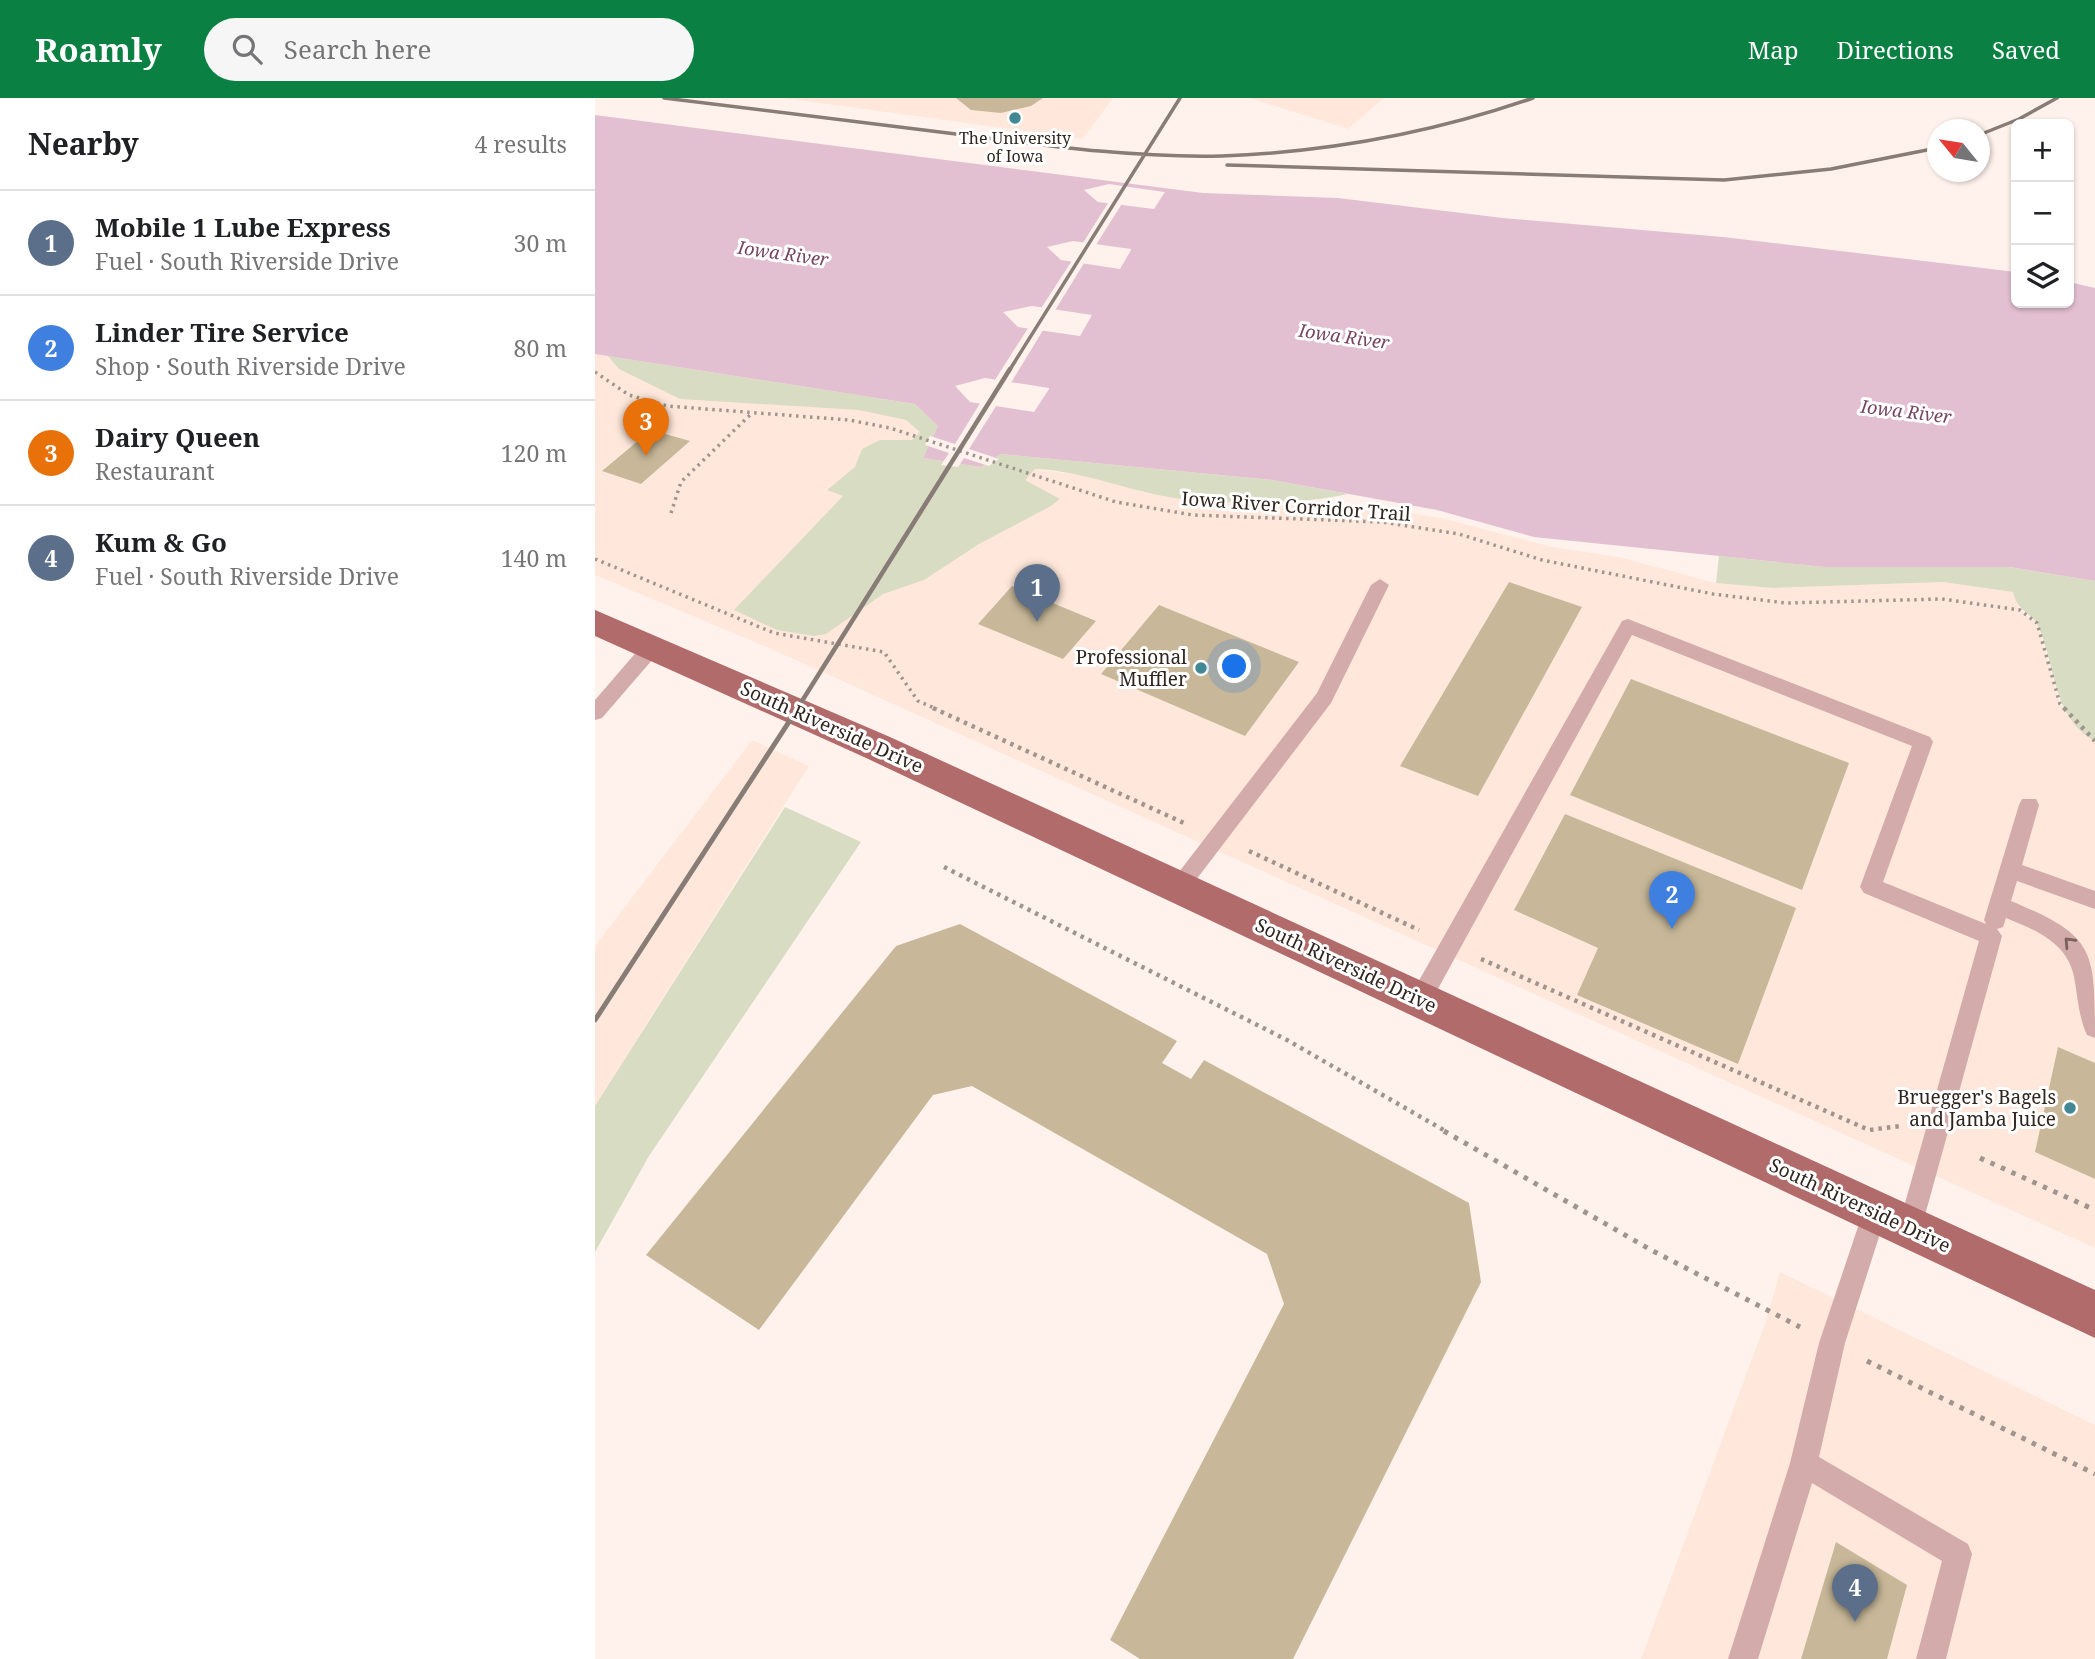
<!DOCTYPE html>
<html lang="en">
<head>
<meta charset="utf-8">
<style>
	body { margin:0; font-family:"Noto Serif",serif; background:#f6f6f6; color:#202124 }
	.controls { position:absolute; right:21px; top:21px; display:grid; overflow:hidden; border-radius:10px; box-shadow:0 2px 5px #0004 }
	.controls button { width:63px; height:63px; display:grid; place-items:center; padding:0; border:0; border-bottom:2px solid #e0e0e0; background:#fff; color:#202124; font:35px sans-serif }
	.compass { position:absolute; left:1332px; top:21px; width:63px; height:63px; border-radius:50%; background:#fff; box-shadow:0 2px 5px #0004; rotate:300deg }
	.you { position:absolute; left:640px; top:569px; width:24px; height:24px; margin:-18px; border:5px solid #fff; border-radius:50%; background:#1a73e8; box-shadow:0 0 0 10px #1a73e833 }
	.badge { display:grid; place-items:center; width:46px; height:46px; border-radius:50%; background:#0b8043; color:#fff; font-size:23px; font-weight:700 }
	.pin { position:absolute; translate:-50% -58px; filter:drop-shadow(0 2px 4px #0008) }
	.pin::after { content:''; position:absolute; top:37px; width:24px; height:21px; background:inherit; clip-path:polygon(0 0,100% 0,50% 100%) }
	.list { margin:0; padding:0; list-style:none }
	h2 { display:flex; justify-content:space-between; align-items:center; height:91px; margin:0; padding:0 28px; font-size:30px }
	h2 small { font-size:23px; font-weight:400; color:#757577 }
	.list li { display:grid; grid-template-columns:46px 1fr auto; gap:21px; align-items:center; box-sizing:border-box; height:105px; padding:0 28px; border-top:2px solid #e0e0e0 }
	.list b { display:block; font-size:26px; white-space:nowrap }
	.list p { margin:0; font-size:23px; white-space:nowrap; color:#757577 }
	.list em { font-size:23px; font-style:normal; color:#757577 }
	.icon { flex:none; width:38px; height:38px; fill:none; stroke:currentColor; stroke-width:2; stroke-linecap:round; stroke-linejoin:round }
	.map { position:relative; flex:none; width:1500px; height:1561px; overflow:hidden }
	header { display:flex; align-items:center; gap:42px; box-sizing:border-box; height:98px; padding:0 35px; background:#0b8043; color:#fff }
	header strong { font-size:33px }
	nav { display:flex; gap:38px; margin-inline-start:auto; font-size:24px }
	.search { width:490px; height:63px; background:#f6f6f6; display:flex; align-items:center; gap:18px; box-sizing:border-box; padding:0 24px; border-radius:38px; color:#757577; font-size:26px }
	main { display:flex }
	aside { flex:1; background:#fff }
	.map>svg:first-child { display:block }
	.built { fill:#ffe8db }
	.green { fill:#d8dcc3 }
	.water { fill:#e3c0d1; fill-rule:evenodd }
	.pier { fill:#fff2ec }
	.building { fill:#c8b899 }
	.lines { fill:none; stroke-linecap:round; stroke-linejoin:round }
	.path-far2 { stroke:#a0948e; stroke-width:3.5; stroke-dasharray:2.5 4.5; stroke-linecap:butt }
	.path-far1 { stroke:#a0948e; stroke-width:4.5; stroke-dasharray:3.5 5; stroke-linecap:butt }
	.path { stroke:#a0948e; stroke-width:5; stroke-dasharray:4.5 7; stroke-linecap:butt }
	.lane { fill:#d3abaa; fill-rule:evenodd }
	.primary { fill:#b16b6b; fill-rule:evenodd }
	.rail-far2 { stroke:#887c76; stroke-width:3.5 }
	.rail-far1 { stroke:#887c76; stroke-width:4.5 }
	.rail { stroke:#887c76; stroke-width:5 }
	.oneway { stroke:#7a625e }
	.poi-dot { fill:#428894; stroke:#fff; stroke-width:2.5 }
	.labels { text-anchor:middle; stroke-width:6; stroke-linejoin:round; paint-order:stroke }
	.far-poi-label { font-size:16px; fill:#31261f; stroke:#fff }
	.far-water-label { font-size:18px; font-style:italic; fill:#76455f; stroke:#fff }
	.street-label { font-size:19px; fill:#31261f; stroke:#fff }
	.poi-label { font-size:19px; fill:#31261f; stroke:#fff; text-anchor:end }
</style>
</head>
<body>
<header>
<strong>Roamly</strong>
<div class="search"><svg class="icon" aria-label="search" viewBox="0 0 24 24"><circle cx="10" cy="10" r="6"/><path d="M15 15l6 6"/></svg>Search here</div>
<nav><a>Map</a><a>Directions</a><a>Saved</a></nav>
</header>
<main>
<aside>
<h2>Nearby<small>4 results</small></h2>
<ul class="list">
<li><span class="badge" style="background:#5c6f8a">1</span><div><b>Mobile 1 Lube Express</b><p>Fuel · South Riverside Drive</p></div><em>30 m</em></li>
<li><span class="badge" style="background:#3f7fe0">2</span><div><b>Linder Tire Service</b><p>Shop · South Riverside Drive</p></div><em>80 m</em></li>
<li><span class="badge" style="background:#e8710a">3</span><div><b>Dairy Queen</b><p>Restaurant</p></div><em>120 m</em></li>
<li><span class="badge" style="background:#5c6f8a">4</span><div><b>Kum &amp; Go</b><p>Fuel · South Riverside Drive</p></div><em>140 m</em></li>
</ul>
</aside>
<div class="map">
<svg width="1500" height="1561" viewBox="0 0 1500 1561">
	<rect width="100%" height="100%" fill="#fff2ec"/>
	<path class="built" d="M188 0H518L488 41Z
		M654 0H789L753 31Z
		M0 256 320 306 440 371 507 380 586 401 722 403 810 414 851 421 957 449 1024 459 1121 485 1178 490 1348 484 1419 494 1425 512 1442 525 1465 606 1500 643V1150L181 553 0 477Z
		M157 642 214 668 0 1008V848Z
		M1185 1174 1500 1327V1561H1046L1171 1223Z"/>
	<path class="green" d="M13 258 320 306 343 328 328 360 386 369 406 356 677 382 753 396C705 407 637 406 587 401 537 395 491 373 440 371L430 382 465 401 456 408 384 446 329 482 288 496 231 536 219 538 182 532 139 512 248 398 232 392 260 369 267 351 285 342H317L325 334 311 322 264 312 85 301 24 271Z
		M1124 458 1230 469H1414L1500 483V643C1457 620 1461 567 1443 528 1436 513 1423 515 1418 494L1348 484 1178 490 1121 485Z
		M190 709 266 744 54 1058 0 1154V1008Z"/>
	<path class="water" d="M0 17 608 95 743 100 908 120 1128 139 1421 174V205H1474V184L1500 190V483L1414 469H1230L939 439 842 412 677 382 406 356 386 369 328 360 343 328 320 306 0 256ZM514 86 569 94H570L559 111 503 104 489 92ZM478 143 536 151V152L525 171 466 162 452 149ZM437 208 497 217 485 238 423 229 408 214ZM390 280 454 290V291L439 314 375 304 360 288Z"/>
	<path class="pier" d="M515 102 528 104 499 150 486 148Z
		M478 161 491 162 459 214 445 212Z
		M435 227 450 229 414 288 398 285Z
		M387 302 403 305 374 351 404 361 394 368 369 360 363 369 346 367 354 355 330 347 335 338 360 346Z"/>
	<path class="building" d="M361 0H448L436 8 406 15 376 12Z
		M56 332 95 343 46 386 7 373Z
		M914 484 987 509 883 698 805 668Z
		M417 488 501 523 468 561 383 526Z
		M564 507 704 564 650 638 506 576Z
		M1036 581 1254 665 1207 792 975 697Z
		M970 716 1201 810 1143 966 982 897 1003 850 919 812Z
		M365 826 582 943 567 965 596 981 609 962 874 1105 886 1184 698 1561H545L515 1542 689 1206 672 1156 377 988 338 997 164 1232 51 1157 301 848Z
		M1463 949 1500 965V1081L1440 1054Z
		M1241 1444 1312 1487 1292 1561H1206Z"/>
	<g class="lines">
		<path class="path-far2" d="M0 274 34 297 72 308 254 322 295 330 521 404 598 417 787 424 864 436 947 462 1118 496 1191 505 1347 501 1425 512 1442 525 1465 606 1470 611
			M76 415 86 384 155 317
			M0 461 179 535 289 554 323 603 342 611"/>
		<path class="path-far1" d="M338 610 591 726
			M1469 610 1500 643
			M654 753 824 832
			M349 769 692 942 852 1034
			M886 861 1274 1032 1306 1028"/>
		<path class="path" d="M849 1033 1056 1152 1205 1229
			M1385 1060 1500 1112
			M1272 1263 1500 1376"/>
		<path class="lane" d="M785 481 794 487 736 605 591 795 584 798 577 795 573 789 577 783 722 595 776 487Z
			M1033 521 1335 639 1338 644 1288 784 1391 826 1389 822 1424 707 1427 701H1441L1444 707 1427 767 1500 793V811L1422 783 1416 803C1500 838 1500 851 1500 940L1492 937C1484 919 1483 903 1480 884 1475 846 1443 833 1411 820L1408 829 1402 831 1407 838 1324 1139 1315 1142 1306 1139 1303 1130 1384 843 1269 795 1265 789 1317 648 1037 537 833 909 825 912 817 909 814 902 817 895 1027 523Z
			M57 542 66 549 64 554 7 620 0 622V602L50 544Z
			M1280 1102 1289 1105 1292 1114 1250 1245 1224 1359 1373 1446 1377 1456 1351 1561H1321L1347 1463 1217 1385 1163 1561H1133L1195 1365 1224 1245 1268 1114 1271 1105Z"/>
		<path class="primary" d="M0 512 295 639 1500 1192V1240L269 659 0 538Z"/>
		<path class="rail-far2" d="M69 0C169 13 269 25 369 37 454 48 540 60 627 58 734 54 837 35 938 0
			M1384 37 1424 21 1462 0
			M632 67 1129 82 1236 71 1342 50
			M414 273 585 0"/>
		<path class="rail-far1" d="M202 611 415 271"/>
		<path class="rail" d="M0 922 203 610"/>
	</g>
	<defs><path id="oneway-chevron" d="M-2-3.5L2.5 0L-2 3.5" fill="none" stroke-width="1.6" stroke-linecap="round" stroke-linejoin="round" transform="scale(1.75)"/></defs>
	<use class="oneway" href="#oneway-chevron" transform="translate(1474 844) rotate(-133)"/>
	<g class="poi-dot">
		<circle cx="420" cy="20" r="7"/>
		<circle cx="606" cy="570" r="7"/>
		<circle cx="1475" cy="1010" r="7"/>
	</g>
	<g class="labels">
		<g class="far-poi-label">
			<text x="420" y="46">The University<tspan x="420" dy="18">of Iowa</tspan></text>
		</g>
		<g class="far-water-label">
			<text transform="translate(188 156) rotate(8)" y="6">Iowa River</text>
			<text transform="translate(749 239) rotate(8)" y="6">Iowa River</text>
			<text transform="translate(1311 314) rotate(7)" y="6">Iowa River</text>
		</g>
		<g class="street-label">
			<text transform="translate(701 408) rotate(4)" y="7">Iowa River Corridor Trail</text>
			<text transform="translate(237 629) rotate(24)" y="7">South Riverside Drive</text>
			<text transform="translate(751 867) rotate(25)" y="7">South Riverside Drive</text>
			<text transform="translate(1265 1107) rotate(25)" y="7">South Riverside Drive</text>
		</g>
		<g class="poi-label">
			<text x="592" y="566">Professional<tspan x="592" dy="22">Muffler</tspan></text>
			<text x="1461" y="1006">Bruegger's Bagels<tspan x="1461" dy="22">and Jamba Juice</tspan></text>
		</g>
	</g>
</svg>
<div class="controls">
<button>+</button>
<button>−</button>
<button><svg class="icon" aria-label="layers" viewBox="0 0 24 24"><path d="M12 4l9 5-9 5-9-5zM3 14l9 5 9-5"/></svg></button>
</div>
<svg class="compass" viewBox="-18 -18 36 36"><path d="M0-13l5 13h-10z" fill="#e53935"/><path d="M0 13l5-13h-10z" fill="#757577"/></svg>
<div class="you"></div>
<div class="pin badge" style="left:442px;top:524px;background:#5c6f8a">1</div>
<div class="pin badge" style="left:1077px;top:831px;background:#3f7fe0">2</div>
<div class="pin badge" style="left:51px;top:358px;background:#e8710a">3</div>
<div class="pin badge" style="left:1260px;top:1524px;background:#5c6f8a">4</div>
</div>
</main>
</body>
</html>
